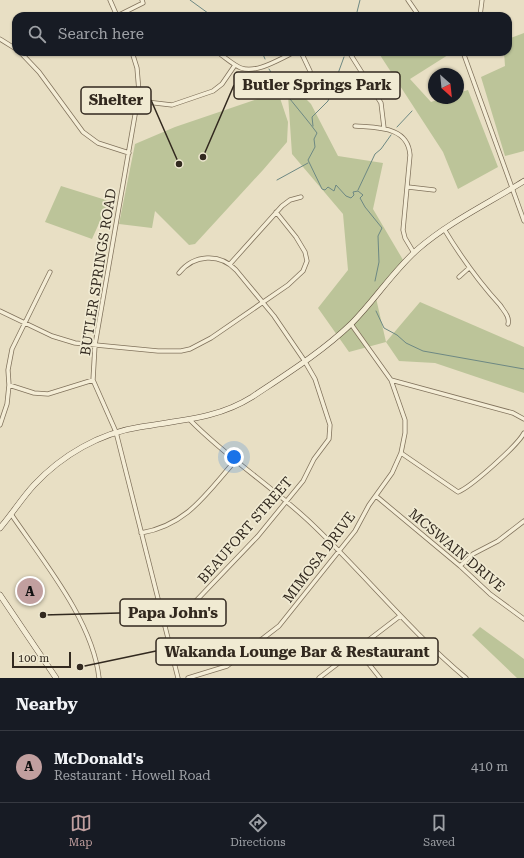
<!DOCTYPE html>
<html lang="en">
<head>
<meta charset="utf-8">
<style>
	body { margin:0; font-family:"Roboto Serif",serif; background:#242831; color:#f1f3f6 }
	.compass { position:absolute; left:428px; top:68px; width:36px; height:36px; border-radius:50%; background:#171b24; box-shadow:0 1px 3px #0004; rotate:153deg }
	.scale { position:absolute; left:12px; bottom:10px; width:59px; box-sizing:border-box; padding-left:4px; border:2px solid #32291f; border-top:0; font-size:11px; line-height:14px; white-space:nowrap; color:#32291f; -webkit-text-stroke:3px #f0ead2; paint-order:stroke }
	.you { position:absolute; left:234px; top:457px; width:14px; height:14px; margin:-10px; border:3px solid #fff; border-radius:50%; background:#1a73e8; box-shadow:0 0 0 6px #1a73e833 }
	.badge { display:grid; place-items:center; width:26px; height:26px; border-radius:50%; background:#c19f9f; color:#111; font-size:13px; font-weight:700 }
	.pin { position:absolute; translate:-50% -50%; border:2px solid #fff; box-shadow:0 1px 4px #0006 }
	.list { margin:0; padding:0; list-style:none }
	h2 { display:flex; justify-content:space-between; align-items:center; height:52px; margin:0; padding:0 16px; font-size:17px }
	h2 small { font-size:13px; font-weight:400; color:#9ea1a6 }
	.list li { display:grid; grid-template-columns:26px 1fr auto; gap:12px; align-items:center; box-sizing:border-box; height:72px; padding:0 16px; border-top:1px solid #363941 }
	.list b { display:block; font-size:15px; white-space:nowrap }
	.list p { margin:0; font-size:13px; white-space:nowrap; color:#9ea1a6 }
	.list em { font-size:13px; font-style:normal; color:#9ea1a6 }
	.icon { flex:none; width:22px; height:22px; fill:none; stroke:currentColor; stroke-width:2; stroke-linecap:round; stroke-linejoin:round }
	.map { position:relative; flex:none; width:524px; height:678px; overflow:hidden }
	.search { position:absolute; background:#171b24; box-shadow:0 1px 3px #0004; left:12px; right:12px; top:12px; height:44px; display:flex; align-items:center; gap:10px; box-sizing:border-box; padding:0 14px; border-radius:12px; color:#9ea1a6; font-size:15px }
	.sheet { height:124px; background:#171b24 }
	nav { display:flex; justify-content:space-around; align-items:center; box-sizing:border-box; height:56px; border-top:1px solid #363941; background:#171b24; font-size:11px; color:#9ea1a6 }
	nav a { display:grid; justify-items:center; gap:2px }
	nav .on { color:#c19f9f }
	.map>svg:first-child { display:block }
	.green { fill:#bcc499 }
	.lines { fill:none; stroke-linecap:round; stroke-linejoin:round }
	.stream { stroke:#6d8883; stroke-width:1 }
	.minor-casing { stroke:#80725c; stroke-width:5 }
	.secondary-casing { stroke:#625340; stroke-width:6 }
	.minor { stroke:#f4edd6; stroke-width:3.5 }
	.secondary { stroke:#f4edd6; stroke-width:5 }
	.labels { text-anchor:middle; stroke-width:3.5; stroke-linejoin:round; paint-order:stroke }
	.street-label { font-size:14px; fill:#32291f; stroke:#f0ead2 }
	.leader { fill:none; stroke:#32291f; stroke-width:1.5 }
	.callout-dot { fill:#32291f; stroke:#f0ead2; stroke-width:1.5 }
	.callout { fill:#f0ead2; stroke:#32291f; stroke-width:1.5 }
	.callout-label { font-size:15px; text-anchor:middle; font-weight:bold; fill:#32291f }
</style>
</head>
<body>
<div class="map">
<svg width="524" height="678" viewBox="0 0 524 678">
	<rect width="100%" height="100%" fill="#e8dfc4"/>
	<path class="green" d="M524 33V151L505 156 481 77 505 66 504 52H508V39Z
		M378 52H442L448 55 410 79 431 102 443 98H458V93L468 90 498 167 458 189 443 152Z
		M287 80 311 104 338 156 383 163 373 209 406 265 376 298 386 342 420 302 524 347V393L435 363 399 361 386 342 349 352 318 308 348 270 343 214 292 154Z
		M278 92 288 122 287 142 263 170 195 244 189 245 155 211 152 228 119 224 135 144 175 127Z
		M61 186 109 201 92 239 45 222Z
		M480 627 524 659V678H517L472 635Z"/>
	<g class="lines">
		<path class="stream" d="M190 0 212 16
			M356 16 360 0
			M262 52 265 59
			M269 69C282 92 301 111 317 133L314 139 315 147 308 160 322 189 325 190 328 187 334 191 336 185 346 196 351 198 354 195 353 192 358 191 363 195 360 198 365 207 382 228 378 236 379 262 375 281
			M313 126 312 117 328 101 344 57
			M397 127 412 111
			M277 180 308 163
			M358 190 375 154 381 149 391 135
			M376 311 384 328 397 335 406 343 423 351 524 369"/>
		<defs>
			<path id="minor" d="M110 0 117 16
				M408 0 419 16
				M117 16 143 3 142 0
				M480 16 482 0
				M0 39 16 49
				M20 52 39 72 83 132 98 143 129 153
				M132 52 137 68 139 92 95 345 93 380 116 432 178 678
				M217 52C225 57 233 65 241 68 257 74 281 58 295 52
				M301 52 310 71
				M349 52 381 103 384 128
				M463 52 524 221
				M138 101 172 105 213 91 222 84 235 65
				M355 126C377 128 408 126 410 155L403 230 405 238 414 253
				M408 187 434 190
				M444 229C461 257 478 281 500 305 504 311 510 317 508 324
				M230 264 282 206 290 200 301 197
				M459 277 469 268
				M0 311 52 336 75 343 158 351H181L190 349 211 338 288 285 303 271 307 261 305 252 296 237 276 212
				M351 324 391 380 513 413 524 419
				M9 385 34 393 48 394 93 380
				M190 420C228 459 275 488 314 526 366 576 411 632 466 678
				M0 425 7 404 9 385 8 370 12 349 50 272
				M401 453 458 492C471 487 517 446 524 433
				M376 496 460 566 490 594 524 619
				M11 514C43 561 93 621 99 678
				M141 533C187 525 206 494 235 461
				M460 566 473 554 498 541 524 521
				M161 613 182 609 193 604 258 536 303 481 314 459 329 439 330 425 315 379 304 360 274 316 236 270C220 253 194 254 179 273
				M357 649 380 678
				M188 678 227 666 279 626 355 531 369 505 392 473 401 453 405 433V420L391 380
				M319 678 400 616"/>
			<path id="secondary" d="M0 528C12 514 22 498 34 485 62 455 100 433 140 427 180 420 217 419 252 397 285 375 322 352 351 324 375 300 393 271 418 249 449 222 489 203 524 181
				M0 595 56 678"/>
		</defs>
		<use href="#minor" class="minor-casing"/>
		<use href="#secondary" class="secondary-casing"/>
		<use href="#minor" class="minor"/>
		<use href="#secondary" class="secondary"/>
	</g>
	<g class="labels">
		<g class="street-label">
			<text transform="translate(98 272) rotate(-81)" y="5">BUTLER SPRINGS ROAD</text>
			<text transform="translate(245 530) rotate(-49)" y="5">BEAUFORT STREET</text>
			<text transform="translate(457 550) rotate(40)" y="5">MCSWAIN DRIVE</text>
			<text transform="translate(319 557) rotate(-53)" y="5">MIMOSA DRIVE</text>
		</g>
	</g>
	<path class="leader" d="M203 157L234 85M179 164L151 100M43 615L120 613M80 667L156 651"/>
	<g class="callout-dot">
		<circle cx="203" cy="157" r="4"/>
		<circle cx="179" cy="164" r="4"/>
		<circle cx="43" cy="615" r="4"/>
		<circle cx="80" cy="667" r="4"/>
	</g>
	<g class="callout">
		<rect x="234" y="72" width="166" height="27" rx="4"/>
		<rect x="81" y="87" width="70" height="27" rx="4"/>
		<rect x="120" y="599" width="106" height="27" rx="4"/>
		<rect x="156" y="638" width="282" height="27" rx="4"/>
	</g>
	<g class="callout-label">
		<text x="317" y="90">Butler Springs Park</text>
		<text x="116" y="105">Shelter</text>
		<text x="173" y="618">Papa John's</text>
		<text x="297" y="657">Wakanda Lounge Bar &amp; Restaurant</text>
	</g>
</svg>
<svg class="compass" viewBox="-18 -18 36 36"><path d="M0-13l5 13h-10z" fill="#e53935"/><path d="M0 13l5-13h-10z" fill="#9ea1a6"/></svg>
<div class="scale">100 m</div>
<div class="you"></div>
<div class="pin badge" style="left:30px;top:591px">A</div>
<div class="search"><svg class="icon" aria-label="search" viewBox="0 0 24 24"><circle cx="10" cy="10" r="6"/><path d="M15 15l6 6"/></svg>Search here</div>
</div>
<section class="sheet">
<h2>Nearby<small></small></h2>
<ul class="list">
<li><span class="badge">A</span><div><b>McDonald's</b><p>Restaurant · Howell Road</p></div><em>410 m</em></li>
</ul>
</section>
<nav>
<a class="on"><svg class="icon" aria-label="map" viewBox="0 0 24 24"><path d="M3 6l6-2 6 2 6-2v14l-6 2-6-2-6 2zM9 4v14M15 6v14"/></svg>Map</a>
<a><svg class="icon" aria-label="directions" viewBox="0 0 24 24"><path d="M12 3l9 9-9 9-9-9zM9 14v-3h6M13 9l2 2-2 2"/></svg>Directions</a>
<a><svg class="icon" aria-label="saved" viewBox="0 0 24 24"><path d="M7 4h10v16l-5-4-5 4z"/></svg>Saved</a>
</nav>
</body>
</html>
